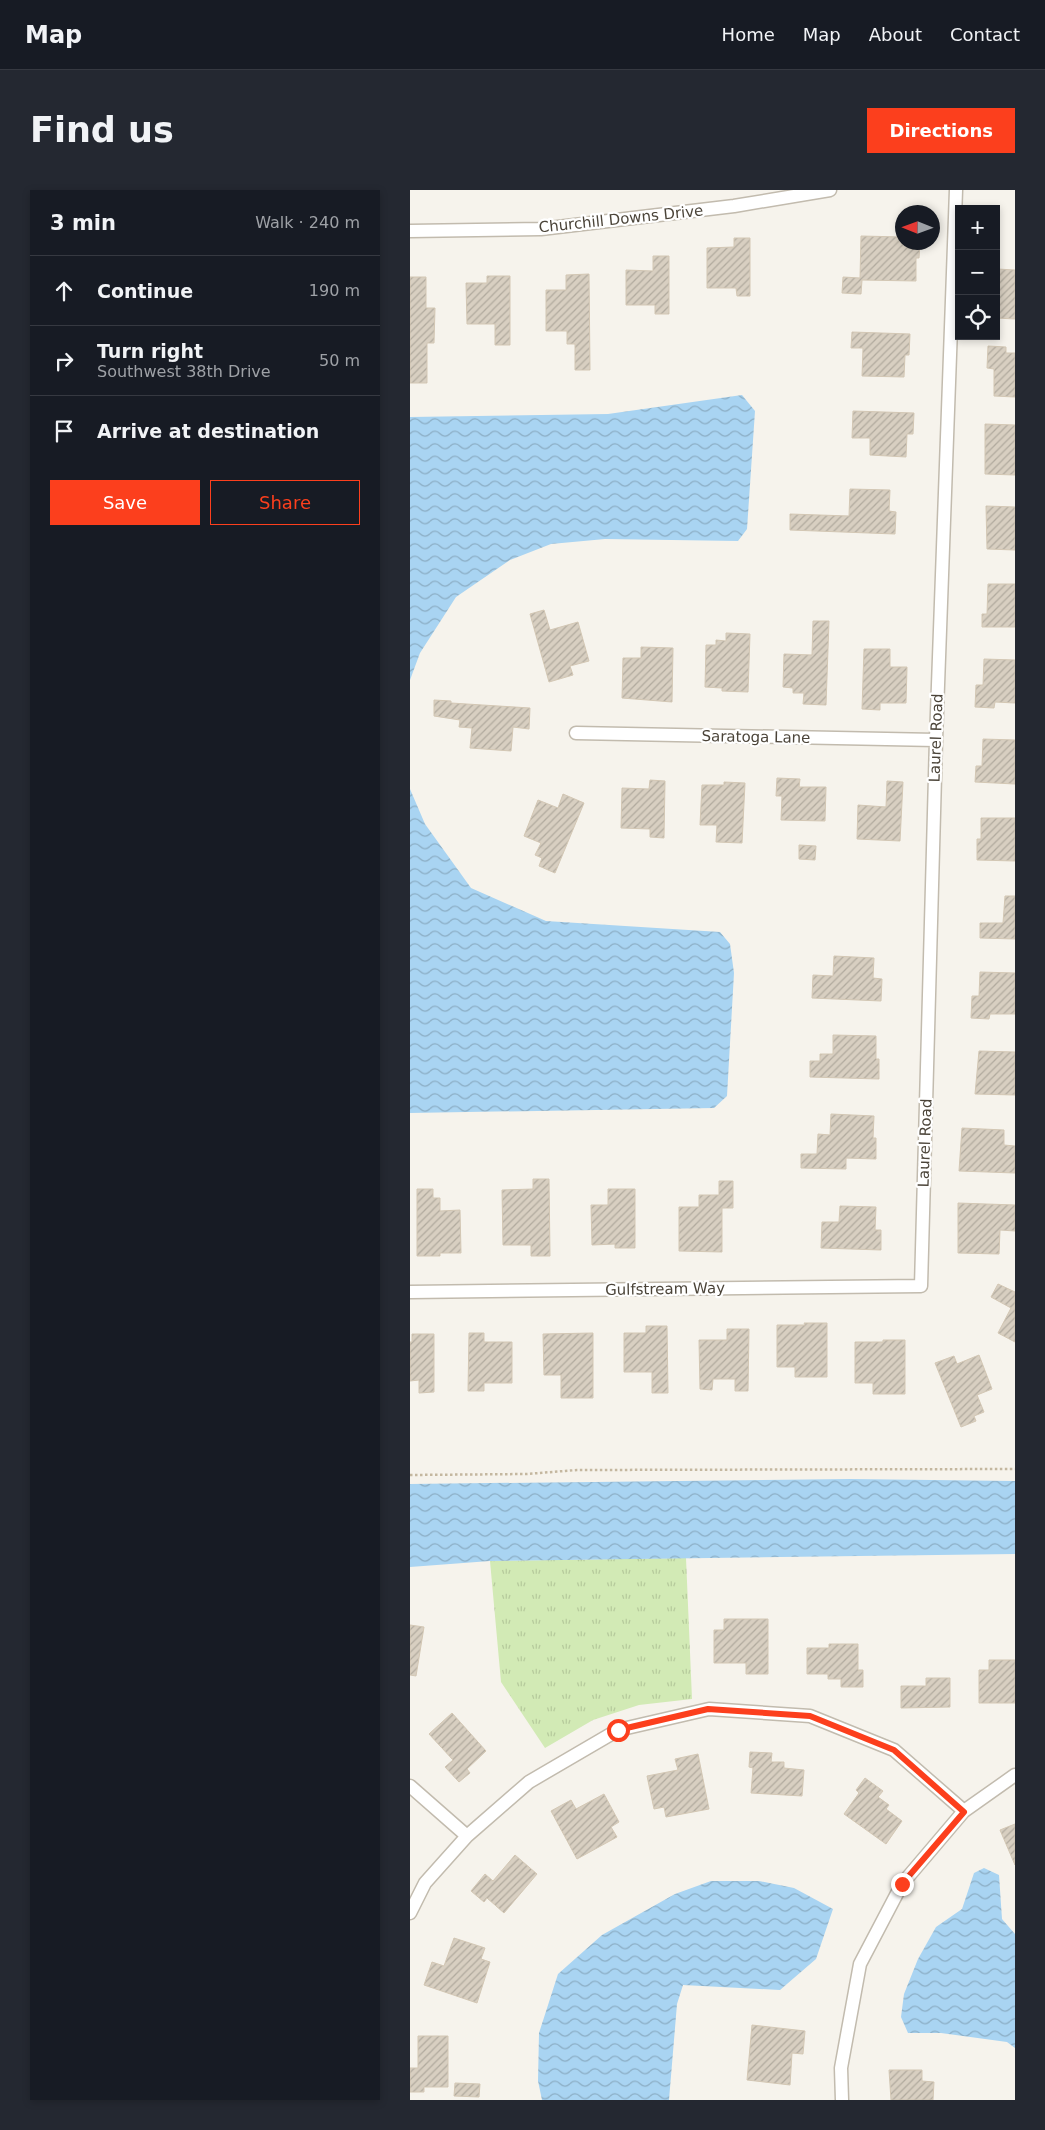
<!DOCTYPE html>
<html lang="en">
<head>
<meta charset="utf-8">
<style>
	body { margin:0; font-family:"DejaVu Sans",sans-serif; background:#242831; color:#f1f3f6 }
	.controls { position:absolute; right:15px; top:15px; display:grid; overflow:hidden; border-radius:0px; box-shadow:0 2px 8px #0003 }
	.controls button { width:45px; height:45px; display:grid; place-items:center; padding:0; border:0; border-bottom:1px solid #363941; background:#171b24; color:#f1f3f6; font:25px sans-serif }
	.compass { position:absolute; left:485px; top:15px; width:45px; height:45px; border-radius:50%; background:#171b24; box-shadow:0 2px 8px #0003; rotate:271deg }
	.stop { position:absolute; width:15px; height:15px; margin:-11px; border:4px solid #fc3f1d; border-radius:50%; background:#fff }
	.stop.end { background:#fc3f1d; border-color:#fff; box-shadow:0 1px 5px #0008 }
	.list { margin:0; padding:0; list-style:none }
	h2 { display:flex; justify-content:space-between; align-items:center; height:65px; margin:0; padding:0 20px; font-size:21px }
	h2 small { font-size:16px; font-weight:400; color:#9ea1a6 }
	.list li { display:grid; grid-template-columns:32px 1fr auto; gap:15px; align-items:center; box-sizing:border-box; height:70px; padding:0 20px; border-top:1px solid #363941 }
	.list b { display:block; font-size:19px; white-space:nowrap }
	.list p { margin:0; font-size:16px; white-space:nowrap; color:#9ea1a6 }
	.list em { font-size:16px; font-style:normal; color:#9ea1a6 }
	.actions { display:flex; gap:10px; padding:15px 20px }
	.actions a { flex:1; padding:11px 0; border:1px solid #fc3f1d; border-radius:0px; text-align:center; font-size:18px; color:#fc3f1d }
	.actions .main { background:#fc3f1d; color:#fff }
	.icon { flex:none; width:28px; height:28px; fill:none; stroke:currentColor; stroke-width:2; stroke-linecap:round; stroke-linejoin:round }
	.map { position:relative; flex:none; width:605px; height:1910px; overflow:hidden; border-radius:0px }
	header { display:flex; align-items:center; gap:30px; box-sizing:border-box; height:70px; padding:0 25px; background:#171b24; border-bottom:1px solid #363941 }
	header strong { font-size:24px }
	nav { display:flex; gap:28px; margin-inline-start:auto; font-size:18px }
	.intro { display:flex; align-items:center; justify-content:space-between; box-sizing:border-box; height:120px; padding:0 30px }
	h1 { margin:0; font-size:35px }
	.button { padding:12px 22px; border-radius:0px; background:#fc3f1d; color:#fff; font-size:18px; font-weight:700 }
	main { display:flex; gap:30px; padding:0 30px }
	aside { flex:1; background:#171b24; border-radius:0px; box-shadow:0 2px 8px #0003 }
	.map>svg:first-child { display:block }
	.park { fill:url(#park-tufts) }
	.water { fill:url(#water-waves) }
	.building { fill:url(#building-hatch); stroke:#d3c7b4 }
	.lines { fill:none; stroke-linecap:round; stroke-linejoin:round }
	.minor-casing { stroke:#c2bbae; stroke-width:15 }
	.path { stroke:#c4b79f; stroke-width:2.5; stroke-dasharray:2.5 2.5; stroke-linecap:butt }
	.minor { stroke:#fff; stroke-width:12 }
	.route { stroke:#fc3f1d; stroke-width:6 }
	.labels { text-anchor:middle; stroke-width:4.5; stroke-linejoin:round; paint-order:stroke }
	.street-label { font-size:15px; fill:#4b4439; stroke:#fff }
</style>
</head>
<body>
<header>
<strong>Map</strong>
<nav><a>Home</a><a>Map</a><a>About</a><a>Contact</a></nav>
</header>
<div class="intro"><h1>Find us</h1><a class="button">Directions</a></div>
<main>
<aside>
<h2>3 min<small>Walk · 240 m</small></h2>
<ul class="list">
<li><svg class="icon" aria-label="ahead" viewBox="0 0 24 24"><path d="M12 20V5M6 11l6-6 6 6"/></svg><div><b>Continue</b></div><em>190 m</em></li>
<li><svg class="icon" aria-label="right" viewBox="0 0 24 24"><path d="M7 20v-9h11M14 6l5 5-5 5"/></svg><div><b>Turn right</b><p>Southwest 38th Drive</p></div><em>50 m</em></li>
<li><svg class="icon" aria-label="arrive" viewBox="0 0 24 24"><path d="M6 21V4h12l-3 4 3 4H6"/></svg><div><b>Arrive at destination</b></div></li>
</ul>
<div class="actions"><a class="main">Save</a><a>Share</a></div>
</aside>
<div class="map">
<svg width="605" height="1910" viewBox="0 0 605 1910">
	<defs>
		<pattern id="park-tufts" width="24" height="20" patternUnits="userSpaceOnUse" patternTransform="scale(1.25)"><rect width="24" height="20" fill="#d2eab5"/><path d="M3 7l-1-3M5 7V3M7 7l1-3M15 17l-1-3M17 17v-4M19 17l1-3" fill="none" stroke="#b6ca9c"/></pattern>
		<pattern id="water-waves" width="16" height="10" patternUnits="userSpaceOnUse" patternTransform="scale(1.25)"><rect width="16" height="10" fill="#a9d4f2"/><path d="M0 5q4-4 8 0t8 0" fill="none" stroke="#8caec5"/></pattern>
		<pattern id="building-hatch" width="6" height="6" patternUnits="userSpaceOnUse" patternTransform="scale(1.25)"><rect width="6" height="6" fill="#d8cfc1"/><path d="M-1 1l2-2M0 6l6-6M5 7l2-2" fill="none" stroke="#b1aa9e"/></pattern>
	</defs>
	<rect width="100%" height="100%" fill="#f6f3ec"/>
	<path class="park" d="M276 1368 282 1509 229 1515 183 1530 135 1558 91 1492 80 1371Z"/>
	<path class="water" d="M332 205 345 221 337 339 328 351 195 349 141 354 100 370 46 407 10 463 0 490V227L198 224Z
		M0 599 15 634 61 698 136 731 310 742 320 754 324 783 317 906 304 918 0 923Z
		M440 1289 605 1291V1364L80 1371 0 1377V1294Z
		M574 1678 589 1685 592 1729 605 1744V1858L597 1852 531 1843H498L491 1827 494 1804 508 1769 526 1737 552 1719 564 1683Z
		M301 1691H349L384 1698 423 1719 406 1769 370 1800 273 1795 267 1814 259 1910H132L128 1891 129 1843 148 1784 192 1745 265 1704Z"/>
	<path class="building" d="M451 46 492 47V52H510L509 68H506V91L452 90 451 104 432 103 433 87 450 88Z
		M324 48H340V106H327L326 98H297V58L324 57Z
		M243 66H259V124H245V115H216V80L243 81Z
		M587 79 605 80V129L586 128Z
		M179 84 180 180H165V154H157V141H136V100H156V85Z
		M77 86H100V155H85V134H57L56 93H77Z
		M0 87H16V118H25L24 153H17V193H0Z
		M442 142 500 144 499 165H495L494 187 452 186 453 158H441Z
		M578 156 596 157V163H605V207L584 206V179L577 178Z
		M443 221 504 223 503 244H497L496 267 460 265V248H442Z
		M575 234 605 235V285L575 284Z
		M440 299 480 300 479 321 486 322 485 344 380 340V324L439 326Z
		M576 316 605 317V360L577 359Z
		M578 394H605V437H572V424H577Z
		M134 420 140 440 168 432 179 471 160 476 163 485 139 492 120 424Z
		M403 431H419L416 515 393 514 394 503H383V498L373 497 374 464 402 465Z
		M316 443 340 444 338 502 312 501V498L295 497 296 455H306V450L316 451Z
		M231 457 263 458 262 512 212 508 213 468H231Z
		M454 459H480V477H497L496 513H470V520L452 519Z
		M574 469 605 470V513L585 512 584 518 565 517 566 495H573Z
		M24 510 41 511V513L120 518 119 539 103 537 101 561 60 558 62 538 49 537 50 530 24 526Z
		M573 549 605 550V594L565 592 566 576H572Z
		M367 588 390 589 389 597H416L415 631 371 630 372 606H366Z
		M240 590 255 591 254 648 240 647V639L211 638 212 598 239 599Z
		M477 591 493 592 490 651 447 649 448 615 476 617Z
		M314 592 335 593 332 653 306 652 307 635H290L292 595H314Z
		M153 604 174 613 145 683 129 676 132 668 125 665 131 653 114 646 128 610 148 618Z
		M571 628H605V671L567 670V649H571Z
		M389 655 406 656 405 670 389 669Z
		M595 706H605V749L570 748V733H593Z
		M424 766 464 768 463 788 472 789 471 811 402 808 403 785 423 786Z
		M570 782 605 783V824H580L579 829 561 828 562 806H569Z
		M423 845 466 846V869H469V889L400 887V871H410V864H423Z
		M569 861 605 862V905L565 904Z
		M421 924 464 926 463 948H466V969L436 968V979L391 978V964H407L408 944 420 945Z
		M552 938 594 940V955L605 956V983L549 981Z
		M123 989H139L140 1066H121V1055H93L92 1000 123 999Z
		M309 991H323V1018H312V1062L269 1061V1017H289V1005H309Z
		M7 999H23V1008H30V1021L50 1020 51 1063H30V1066H7Z
		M198 999H225V1058H205V1054L182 1055 181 1015H198Z
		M548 1013 605 1015V1041L590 1040 589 1064 548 1063Z
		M430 1016 466 1017 465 1040H471V1060L411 1058 412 1032H429Z
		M588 1094 605 1102V1152L588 1143 601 1118 581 1107Z
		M394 1133H417V1187H385V1177H367V1135H395Z
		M236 1136H257L258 1203H242V1182H214V1143H236Z
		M317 1139H339L338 1201H325V1189H303L302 1200 290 1199 289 1150H317Z
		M59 1143H74V1152H102V1193H74V1201H58Z
		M183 1143V1208H151V1185H134L133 1144Z
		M2 1144H24V1202L9 1203V1190L0 1191V1152H2Z
		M473 1150H495V1204H463V1193H445V1152H473Z
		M569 1165 582 1199 567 1205 574 1222 564 1226 566 1231 551 1237 525 1173 544 1166 547 1174Z
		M314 1429H358V1484H336V1473H304V1440H314Z
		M0 1435 14 1437 6 1486 0 1485Z
		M419 1454H448V1480H453V1497H431V1489H418V1484H397V1458H419Z
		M579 1470H605V1513H569V1480H579Z
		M516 1488H540V1517L491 1518V1496H516Z
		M42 1523 76 1561 57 1579 60 1583 49 1592 35 1577 43 1570 19 1544Z
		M340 1562 362 1563 361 1572H374V1578L394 1580 392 1606 341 1603 343 1578 339 1577Z
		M288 1564 299 1619 256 1627 254 1617 244 1619 237 1586 268 1580 265 1569Z
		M455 1588 473 1601 468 1607 479 1615 476 1619 492 1631 476 1654 434 1624 449 1603 446 1600Z
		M194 1604 209 1632 201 1637 207 1647 167 1669 141 1621 161 1610 166 1619Z
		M605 1634V1675L590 1640Z
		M105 1665 127 1684 94 1723 77 1708 74 1712 61 1701 75 1684 83 1691Z
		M44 1748 75 1758 71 1769 80 1772 67 1813 14 1795 22 1772 34 1776Z
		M342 1835 395 1841 393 1864 382 1863 380 1895 337 1890Z
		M8 1846H38V1897H14V1902H0V1878H8Z
		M479 1880H512V1891L524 1892 523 1910H481Z
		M45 1893 70 1894 69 1907 44 1906Z"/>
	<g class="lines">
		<defs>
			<path id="minor" d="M0 41 131 39 324 16 420 0
				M166 543 526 550
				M0 1102 511 1096 526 550 546 0
				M0 1596 57 1646
				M0 1723 15 1693 57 1646 119 1592 208 1540 299 1519 400 1526 484 1560 554 1621
				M432 1910 431 1878 450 1774 492 1694 554 1621 605 1585"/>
		</defs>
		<use href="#minor" class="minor-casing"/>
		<path class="path" d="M0 1285 117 1284 167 1280 605 1279"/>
		<use href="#minor" class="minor"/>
	</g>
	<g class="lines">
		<path class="route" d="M208 1540 298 1519 400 1526 484 1560 554 1622 492 1694"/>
	</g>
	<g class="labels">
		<g class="street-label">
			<text transform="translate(211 29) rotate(-6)" y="5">Churchill Downs Drive</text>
			<text transform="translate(346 547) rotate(1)" y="5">Saratoga Lane</text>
			<text transform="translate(526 548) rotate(-88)" y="5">Laurel Road</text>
			<text transform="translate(515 953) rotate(-88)" y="5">Laurel Road</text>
			<text transform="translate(255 1099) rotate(-1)" y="5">Gulfstream Way</text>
		</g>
	</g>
</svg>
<div class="controls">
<button>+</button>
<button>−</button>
<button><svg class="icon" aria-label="locate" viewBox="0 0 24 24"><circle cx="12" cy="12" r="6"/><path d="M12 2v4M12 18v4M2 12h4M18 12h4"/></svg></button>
</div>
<svg class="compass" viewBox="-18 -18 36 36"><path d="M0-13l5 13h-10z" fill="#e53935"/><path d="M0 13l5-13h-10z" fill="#9ea1a6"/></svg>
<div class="stop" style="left:208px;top:1540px"></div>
<div class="stop end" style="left:492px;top:1694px"></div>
</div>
</main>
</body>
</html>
